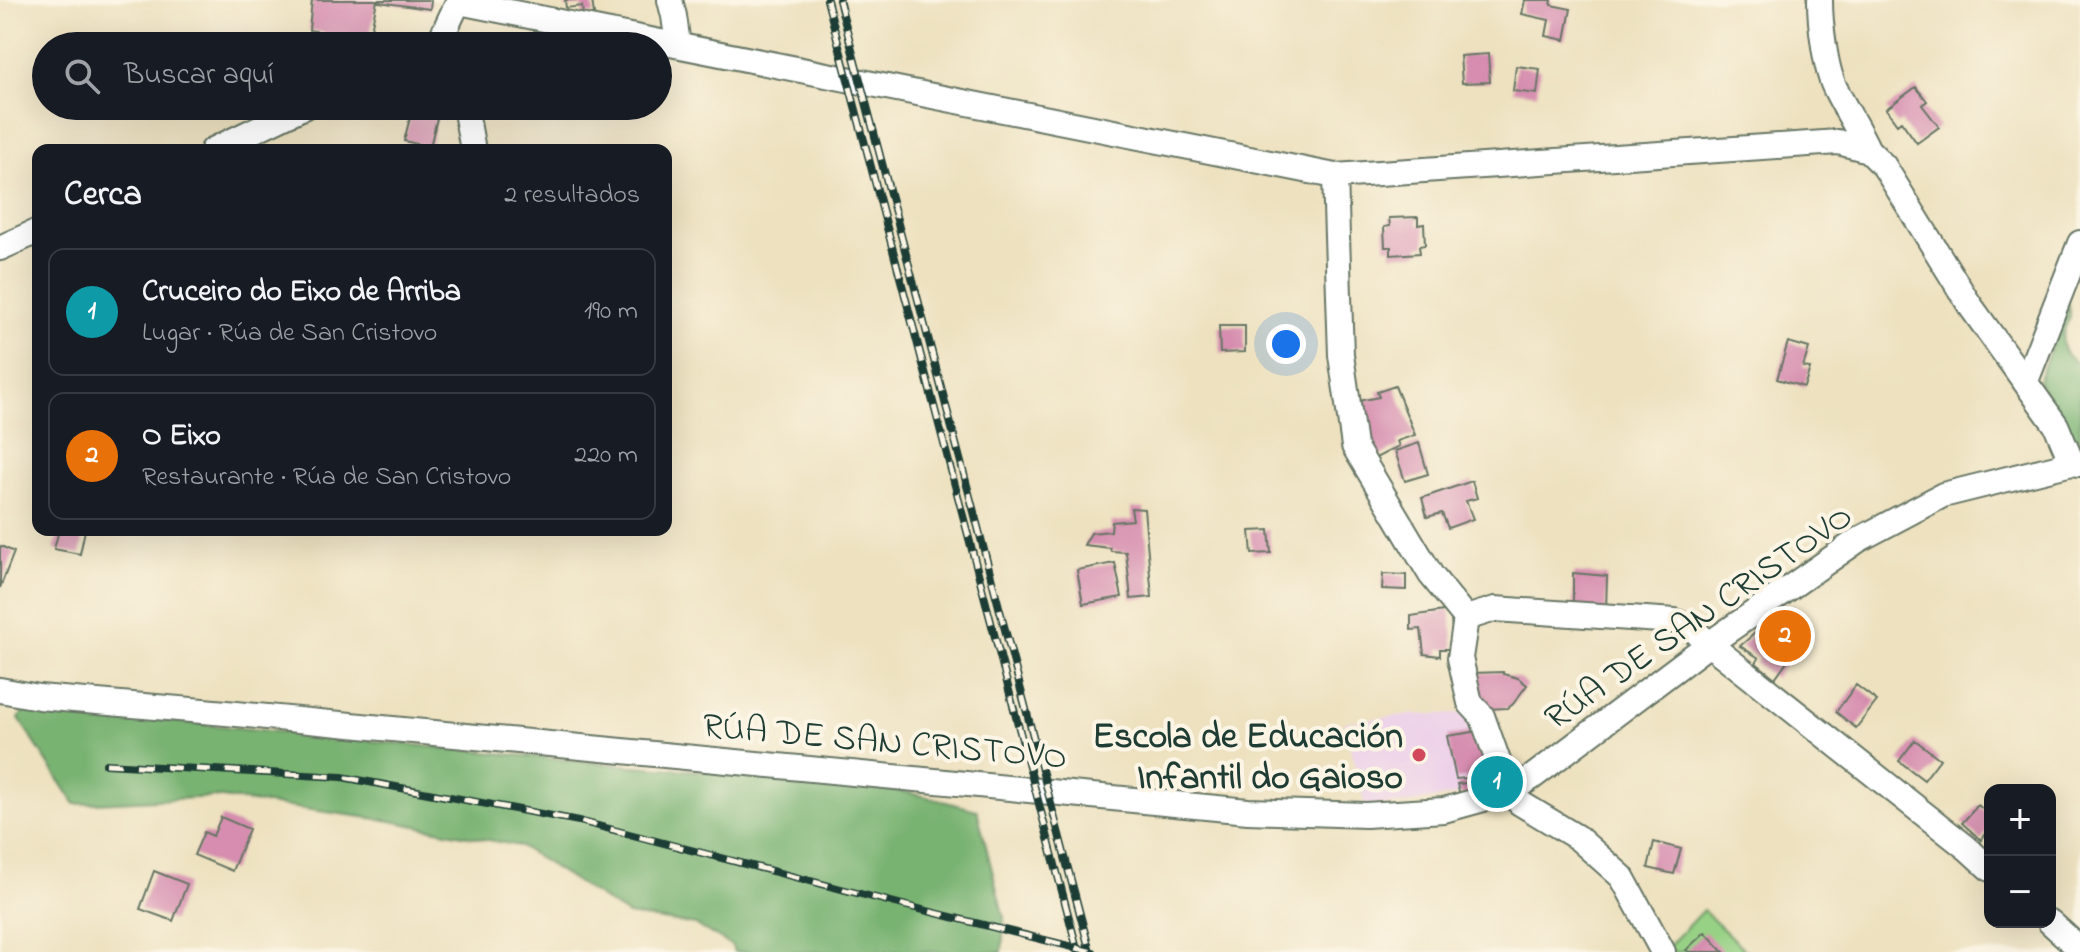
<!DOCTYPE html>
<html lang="es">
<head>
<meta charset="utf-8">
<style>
	body { margin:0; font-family:"Indie Flower",sans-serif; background:#242831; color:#f1f3f6 }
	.controls { position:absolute; right:24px; bottom:24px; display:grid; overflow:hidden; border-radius:16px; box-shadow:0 8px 32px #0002 }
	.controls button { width:72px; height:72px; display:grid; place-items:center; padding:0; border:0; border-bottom:2px solid #363941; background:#171b24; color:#f1f3f6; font:40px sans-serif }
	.you { position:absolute; left:1286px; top:344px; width:28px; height:28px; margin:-20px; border:6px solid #fff; border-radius:50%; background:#1a73e8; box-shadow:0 0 0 12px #1a73e833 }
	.badge { display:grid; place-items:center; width:52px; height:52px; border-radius:50%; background:#7c3aed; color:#fff; font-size:26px; font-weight:700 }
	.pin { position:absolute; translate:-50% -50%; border:4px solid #fff; box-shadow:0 2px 8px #0006 }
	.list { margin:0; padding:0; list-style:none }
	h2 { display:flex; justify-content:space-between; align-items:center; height:104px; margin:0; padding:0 32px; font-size:34px }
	h2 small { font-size:26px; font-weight:400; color:#9ea1a6 }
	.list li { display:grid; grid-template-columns:52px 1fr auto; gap:24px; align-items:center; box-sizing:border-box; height:128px; margin:0 16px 16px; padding:0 16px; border:2px solid #363941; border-radius:16px }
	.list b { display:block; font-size:30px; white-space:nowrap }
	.list p { margin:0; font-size:26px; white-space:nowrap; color:#9ea1a6 }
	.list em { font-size:26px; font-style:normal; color:#9ea1a6 }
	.icon { flex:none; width:44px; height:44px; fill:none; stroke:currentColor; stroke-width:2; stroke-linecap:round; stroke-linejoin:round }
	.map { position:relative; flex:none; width:2080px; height:952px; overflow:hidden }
	.search { position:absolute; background:#171b24; box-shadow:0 8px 32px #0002; left:32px; top:32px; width:640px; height:88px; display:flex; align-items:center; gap:20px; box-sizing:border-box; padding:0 28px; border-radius:44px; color:#9ea1a6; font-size:30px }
	.panel { position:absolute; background:#171b24; box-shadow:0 8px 32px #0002; left:32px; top:144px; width:640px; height:392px; border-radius:16px }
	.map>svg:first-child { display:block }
	.built { fill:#edd1e9 }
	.green { fill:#97d185; stroke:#5b875c; stroke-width:2 }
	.forest { fill:#79b372; stroke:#4c7853; stroke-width:2 }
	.building { fill:#d68daf }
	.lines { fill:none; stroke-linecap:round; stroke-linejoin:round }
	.minor-casing { stroke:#677665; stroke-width:28 }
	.minor { stroke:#fff; stroke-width:24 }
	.rail-casing { stroke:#1f3d34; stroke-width:8 }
	.rail { stroke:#fcf5e5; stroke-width:5; stroke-dasharray:15; stroke-linecap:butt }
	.poi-dot { fill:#d1495b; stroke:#fcf5e5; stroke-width:3 }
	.labels { text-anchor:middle; stroke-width:8; stroke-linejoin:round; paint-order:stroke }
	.street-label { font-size:36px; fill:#1f3d34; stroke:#fcf5e5 }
	.poi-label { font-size:36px; font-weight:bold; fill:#1f3d34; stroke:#fcf5e5; text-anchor:end }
</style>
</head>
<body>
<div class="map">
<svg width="2080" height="952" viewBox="0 0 2080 952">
	<rect width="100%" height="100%" fill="#fcf5e5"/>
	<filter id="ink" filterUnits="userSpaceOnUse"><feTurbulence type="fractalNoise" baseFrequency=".0125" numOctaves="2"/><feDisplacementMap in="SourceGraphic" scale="16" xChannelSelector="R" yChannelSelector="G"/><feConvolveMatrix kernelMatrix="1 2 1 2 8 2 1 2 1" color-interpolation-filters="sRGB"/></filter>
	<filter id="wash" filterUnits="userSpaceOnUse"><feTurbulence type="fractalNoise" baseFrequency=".006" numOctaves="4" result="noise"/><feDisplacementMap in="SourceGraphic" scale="32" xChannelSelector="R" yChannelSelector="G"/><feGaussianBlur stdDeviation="1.8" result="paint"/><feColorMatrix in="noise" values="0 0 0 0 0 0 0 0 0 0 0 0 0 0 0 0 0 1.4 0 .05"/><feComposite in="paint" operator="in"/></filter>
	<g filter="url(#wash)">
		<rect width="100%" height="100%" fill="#ede1bf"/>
		<path class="built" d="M1473 713 1480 731 1491 789 1411 803 1365 806 1345 722 1405 715Z"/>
		<path class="green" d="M1703 910 1747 952H1672L1667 948Z"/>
		<path class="forest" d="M2068 305 2070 318C2063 329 2057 347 2069 357 2072 360 2077 362 2080 366V442L2065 427 2038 381Z
			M25 707 608 764 804 779 912 793 977 810 1004 918 1002 952H734L732 946 696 925 628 915 520 846 385 820 215 797 75 804 19 719Z"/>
		<g id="blocks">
			<path class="building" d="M312 0H377L369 41 309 30Z
				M378 0H431L430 9 378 2Z
				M565 0H592L594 14 583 15 582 6 566 8Z
				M1525 0H1552L1551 5 1571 9 1565 40 1546 36 1549 20 1522 14Z
				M1488 54 1490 82 1462 83 1460 56Z
				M1516 66 1540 69 1537 94 1513 91Z
				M1916 87 1927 101 1922 105 1939 127 1917 143 1901 121 1897 124 1886 109Z
				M413 106 439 110 430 147 404 141Z
				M554 106H590L589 112 580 111 579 117 553 110Z
				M1418 217V225L1424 224 1425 245 1419 246 1420 253 1391 255V247H1385L1384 227 1390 226 1389 218Z
				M1219 326H1245V352L1220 353Z
				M1788 342 1809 348 1803 367 1810 368 1804 387 1777 379Z
				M1395 386 1415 435 1397 441 1399 446 1374 459 1361 437 1353 402 1379 397 1377 392Z
				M1419 443 1428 474 1405 481 1395 451Z
				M1472 481 1477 498 1466 501 1473 519 1448 528 1442 513 1427 517 1422 498Z
				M1131 508 1144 509 1152 597 1131 599 1126 552 1111 551 1110 548 1084 545 1091 533 1111 531 1112 522 1133 520Z
				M59 530H85L80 554 54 549Z
				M1269 530 1271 553 1252 554 1250 531Z
				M1 546 14 552 0 588V548Z
				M1115 563 1122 597 1083 604 1077 570Z
				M1573 573 1607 576 1606 612 1573 610Z
				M1383 574 1406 575V590L1382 589Z
				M1450 610 1454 649H1440V656L1424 654 1421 629 1411 630V616Z
				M1763 626 1803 651 1798 658 1792 654 1775 678 1756 663 1759 658 1740 646Z
				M1503 672V674L1518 678 1527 685 1513 704 1508 708 1484 709 1478 703 1473 673Z
				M1856 685 1877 701 1856 728 1836 712Z
				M1480 731 1489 779 1477 782 1479 792 1460 795 1457 784 1467 783 1466 778 1456 779 1447 736Z
				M1915 740 1940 759 1924 780 1899 761Z
				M1978 805 1990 815V829L1981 840 1962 823Z
				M221 817 249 829 232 871 194 855 204 832 213 836Z
				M1654 842 1681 849 1674 874 1648 868Z
				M154 871 187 884 173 921 140 909Z
				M1705 932 1724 952H1689L1686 950Z"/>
		</g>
	</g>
	<g filter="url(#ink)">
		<use href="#blocks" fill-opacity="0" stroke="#677665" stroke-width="2"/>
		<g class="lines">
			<defs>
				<path id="minor" d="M670 0 674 16 678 45
					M1820 0C1820 22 1825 68 1835 88 1845 109 1858 128 1868 150
					M459 2 1335 176 1838 142 1868 150 1884 166 1969 304 2056 425 2072 463
					M443 34 459 0
					M465 106 473 150
					M213 150 305 106
					M1335 176 1341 355 1354 446 1431 575 1466 618 1460 658 1470 703 1482 716 1509 792 1520 803 1578 838 1622 877 1663 952
					M0 248 38 231
					M2026 381 2080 243
					M1466 618 1495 609 1675 621 1695 631 1709 644 1967 848 1990 869
					M0 690 39 697 226 713 1248 811 1366 815 1444 810 1509 792 1531 778 1709 644 1858 540 1943 495 2072 463 2080 464
					M2050 922 2080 949"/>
			</defs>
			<use href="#minor" class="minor-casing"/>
			<use href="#minor" class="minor"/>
			<defs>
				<path id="rail" d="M827 0 1078 952
					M839 0 1090 952
					M106 764 342 777 579 821 903 905 1093 952"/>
			</defs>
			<use href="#rail" class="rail-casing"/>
			<use href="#rail" class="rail"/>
		</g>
	</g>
	<circle class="poi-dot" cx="1419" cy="755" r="8"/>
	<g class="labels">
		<g class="street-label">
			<text transform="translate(1697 615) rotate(-35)" y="13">RÚA DE SAN CRISTOVO</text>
			<text transform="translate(885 739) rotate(5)" y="13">RÚA DE SAN CRISTOVO</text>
		</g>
		<g class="poi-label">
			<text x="1403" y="747">Escola de Educación<tspan x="1403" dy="41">Infantil do Gaioso</tspan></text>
		</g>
	</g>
</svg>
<div class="controls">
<button>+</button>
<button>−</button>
</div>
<div class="you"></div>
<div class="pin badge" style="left:1497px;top:782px;background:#0f9aa8">1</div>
<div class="pin badge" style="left:1785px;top:636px;background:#e8710a">2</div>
<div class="search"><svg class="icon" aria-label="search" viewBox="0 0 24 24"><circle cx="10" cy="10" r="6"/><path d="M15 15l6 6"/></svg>Buscar aquí</div>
<section class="panel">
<h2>Cerca<small>2 resultados</small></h2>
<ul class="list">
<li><span class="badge" style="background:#0f9aa8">1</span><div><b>Cruceiro do Eixo de Arriba</b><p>Lugar · Rúa de San Cristovo</p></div><em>190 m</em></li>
<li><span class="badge" style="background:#e8710a">2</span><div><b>O Eixo</b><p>Restaurante · Rúa de San Cristovo</p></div><em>220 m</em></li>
</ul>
</section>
</div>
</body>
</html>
